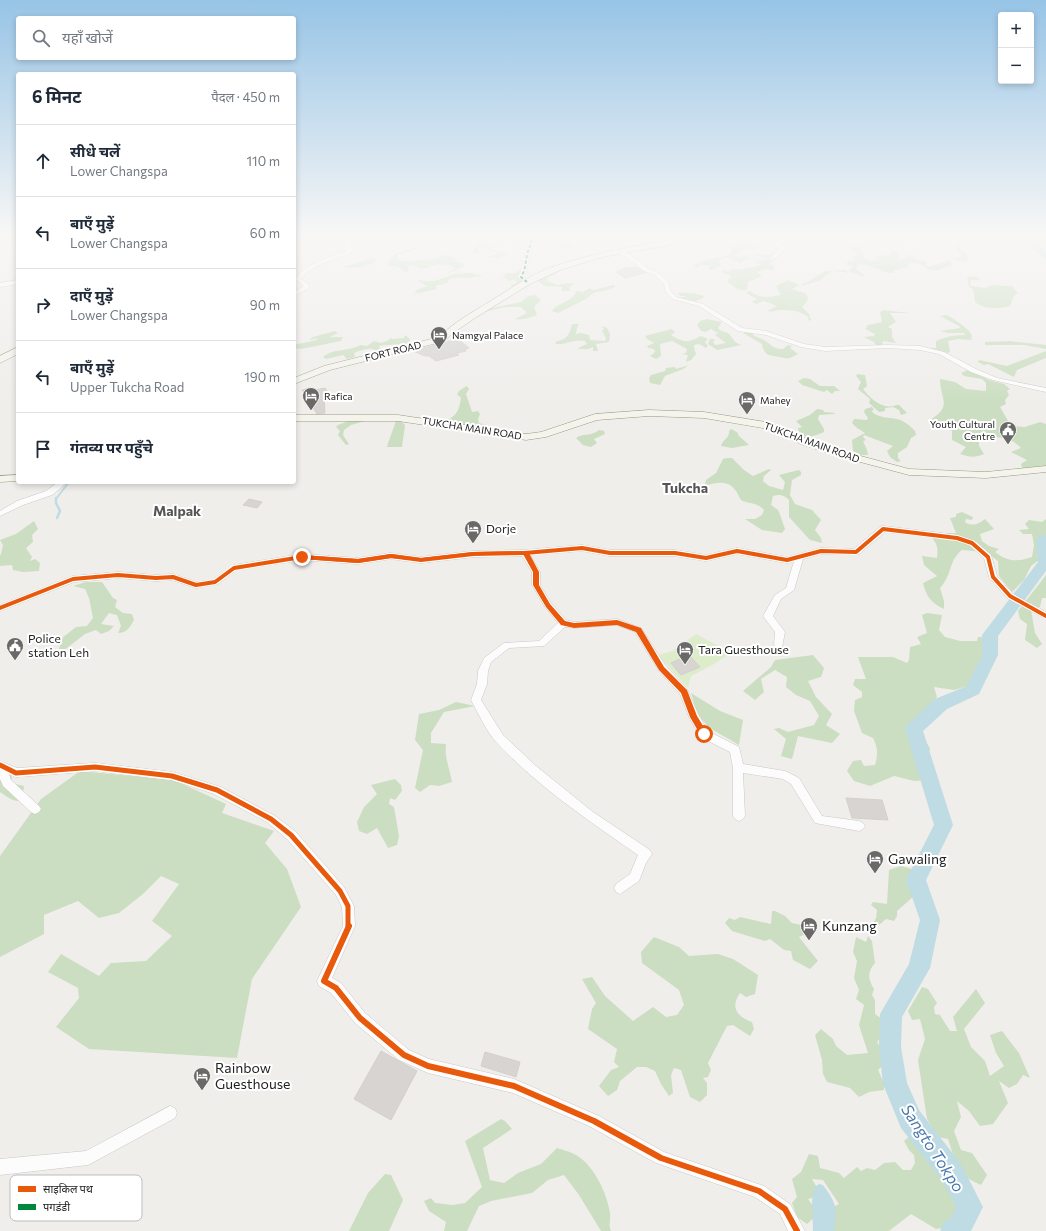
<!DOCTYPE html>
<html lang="hi">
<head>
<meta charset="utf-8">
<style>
	body { margin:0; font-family:Commissioner,"Noto Sans Devanagari",sans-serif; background:#f6f6f7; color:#1f2937 }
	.controls { position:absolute; right:12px; top:12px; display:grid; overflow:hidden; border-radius:4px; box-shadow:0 2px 6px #0003 }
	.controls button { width:36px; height:36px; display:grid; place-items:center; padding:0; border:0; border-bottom:1px solid #e0e1e3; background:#fff; color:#1f2937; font:20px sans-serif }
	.stop { position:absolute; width:12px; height:12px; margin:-9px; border:3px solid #ea580c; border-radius:50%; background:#fff }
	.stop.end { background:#ea580c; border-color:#fff; box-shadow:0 1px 4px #0008 }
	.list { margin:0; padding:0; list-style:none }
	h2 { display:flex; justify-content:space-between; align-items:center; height:52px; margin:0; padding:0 16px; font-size:17px }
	h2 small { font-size:13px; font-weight:400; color:#747a83 }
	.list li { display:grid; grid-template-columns:26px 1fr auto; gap:12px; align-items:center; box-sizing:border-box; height:72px; padding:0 16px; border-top:1px solid #e0e1e3 }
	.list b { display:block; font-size:15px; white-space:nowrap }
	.list p { margin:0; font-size:13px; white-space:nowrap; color:#747a83 }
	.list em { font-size:13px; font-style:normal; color:#747a83 }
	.icon { flex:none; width:22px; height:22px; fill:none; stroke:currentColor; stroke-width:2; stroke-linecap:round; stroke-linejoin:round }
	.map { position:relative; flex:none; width:1046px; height:1231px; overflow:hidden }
	.search { position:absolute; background:#fff; box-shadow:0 2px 6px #0003; left:16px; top:16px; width:280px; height:44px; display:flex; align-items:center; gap:10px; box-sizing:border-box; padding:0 14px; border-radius:4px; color:#747a83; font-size:15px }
	.panel { position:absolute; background:#fff; box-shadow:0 2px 6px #0003; left:16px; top:72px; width:280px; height:412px; border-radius:4px }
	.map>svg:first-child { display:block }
	.grass { fill:#ddeccb }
	.forest { fill:#cbdec1 }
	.water { fill:#bfdbe3 }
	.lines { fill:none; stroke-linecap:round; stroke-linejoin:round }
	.stream-far1 { stroke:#bfdbe3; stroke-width:2 }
	.stream { stroke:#bfdbe3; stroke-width:2.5 }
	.river { fill:#bfdbe3; fill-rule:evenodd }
	.building { fill:#d7d4d2; stroke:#d3d0cc }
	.street-casing { stroke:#c9c8c7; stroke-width:1 }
	.secondary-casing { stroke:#999a82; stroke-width:1 }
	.street { fill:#fdfcfc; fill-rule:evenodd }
	.secondary { fill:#f4f4ed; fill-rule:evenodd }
	.quiet { stroke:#00873e; stroke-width:2; stroke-dasharray:3.5 2; stroke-linecap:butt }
	.cycleway-far2-casing { stroke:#fff; stroke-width:6 }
	.cycleway-far1-casing { stroke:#fff; stroke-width:8 }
	.cycleway-casing { stroke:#fff; stroke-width:8 }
	.cycleway-far2 { stroke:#e8590c; stroke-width:4 }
	.cycleway-far1 { stroke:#e8590c; stroke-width:5 }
	.cycleway { stroke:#e8590c; stroke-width:6 }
	.route { fill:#ea580c }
	.labels { text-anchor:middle; stroke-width:4; stroke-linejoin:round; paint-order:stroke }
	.far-poi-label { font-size:10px; fill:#222; stroke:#fff; text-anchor:start }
	.far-street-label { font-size:10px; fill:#222; stroke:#fff }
	.poi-label { font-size:12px; fill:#222; stroke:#fff; text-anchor:start }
	.quarter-label { font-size:14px; font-weight:bold; fill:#555; stroke:#fff }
	.near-poi-label { font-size:14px; fill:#222; stroke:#fff; text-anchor:start }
	.near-water-label { font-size:16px; font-style:italic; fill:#4a7aab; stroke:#fff }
	.key { fill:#fff; stroke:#bdbdbd; stroke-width:1 }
	.key-label { font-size:11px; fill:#222 }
</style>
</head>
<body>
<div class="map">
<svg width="1046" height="1231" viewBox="0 0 1046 1231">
	<rect width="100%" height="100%" fill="#f0eeeb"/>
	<path class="grass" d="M696 634 720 647 728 655 714 664 691 676 688 688 658 655 673 651Z"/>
	<path class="forest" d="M439 233H487V236L491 237 488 239 489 242 498 244 491 249 508 255 498 258 487 257 499 253 480 247 478 249 479 252 475 254 472 253 477 244 484 240 454 233 445 236 440 235 437 238 435 236Z
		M583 233H595L588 237 571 242 572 248 563 249 559 247 565 242 562 239 580 238 584 235Z
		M748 233H751L747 240 749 244 757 246 754 249H743L735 255 741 257H749L741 263 729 260 732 259C727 257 722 257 719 262L721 265 711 270 708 268 711 266 700 265 697 268 694 265C706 258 717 259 729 255L732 251V248L742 241Z
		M963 233 983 234 973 240 966 239 961 241 960 250 966 253 969 260 966 262 950 259 962 257 953 245 956 239 961 237Z
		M420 246 415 250 397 255V258L400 261H405L435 259 446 255 458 258 454 261 463 263 464 266 449 273 448 272 455 269 454 267C447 265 441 263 434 265 429 266 427 269 422 269 417 268 415 264 409 265L408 271 405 272 399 267 387 265 396 253Z
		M854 246 863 247 862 252 865 255 862 258 873 261 878 259 876 256 890 255 891 251H895L897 254 900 256 898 257 900 259 912 256 917 260 926 261V265L929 267 947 261 951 262V266L937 270H930L919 264 910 262 908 267 893 271 894 273C882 274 872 263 858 265L856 269 865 276 864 277 851 272 849 271 853 266 845 264 849 261 855 260 854 256 857 255V253L851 251Z
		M783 248 786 249 775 260 768 264 774 266V270L765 269 757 272 762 276 748 282 747 290C739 291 733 287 727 281L731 276 722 272 723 270 730 272 729 270 737 269 742 270C748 266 755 269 761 264L755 262 769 259 753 255H769Z
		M374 258 377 261C367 267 353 269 343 267Z
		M580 263V264L564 269 547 278 548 281 557 285 569 283 575 284 569 287 570 291H562V287L544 286 536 280 556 271Z
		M520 270 522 271 524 281 512 288 511 285 517 283 515 280 508 281 504 277 499 278 504 276 506 273H515Z
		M845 270 849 273 832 271 819 281 801 286 802 284 809 281 825 271Z
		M466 273H475L473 275H483C473 279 461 277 450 279L447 283 436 286 437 289 414 294 417 290 427 286 418 281 419 280C437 283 438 279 454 274 458 273 463 274 466 273Z
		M969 276 980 278 979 280H971L970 283 971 286 986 288 992 285 1012 286 1018 293 1014 296 1010 306C998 309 985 310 975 302L973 289 969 287 967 279Z
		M788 280 800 285 792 289 805 293 808 297 807 302 802 307 809 314 811 320 807 321 809 318C801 310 790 310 779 310 774 311 772 312 767 311L777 306 764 301 756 304 752 302 757 299 746 293 750 291C760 299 769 297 781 295L776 286Z
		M613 285 616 286C608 293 593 289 588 298L558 313 552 311C558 302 573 302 576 291L584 292V291L590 288 593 290Z
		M678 293H693L704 296 703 298 694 302 679 298 685 297 686 296H680Z
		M535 295 541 300 534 307 537 315C529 318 523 320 515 319L527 313 521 307H506L484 312 487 309 521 302 528 296Z
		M883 310 910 313H890L896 322 888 327 892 329V337L896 343 883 341 882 345H876L874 342 864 337 874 336 875 334 865 329 868 325 882 322 880 313Z
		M947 315C953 318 971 330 972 336L971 340 958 339 948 341 950 352 947 353 925 348H936V341C945 337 954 335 965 335L964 333H948L940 331 960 328 959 326 940 316Z
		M707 319 722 322 718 328C721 332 724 331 728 333 733 337 733 342 741 345L717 350 708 344 710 339H715L713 342 715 345 726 343 715 335 718 333 711 329 706 332 701 331 697 325 700 321Z
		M572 324H579L577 328 576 334 581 333 589 335 590 340 605 341 606 338 602 331 604 329 601 326 607 328 610 334 609 342 596 344 598 351H593V347L588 349H579L578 348 587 344 585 341C574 339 566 345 556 344L555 342C567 339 569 336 572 324Z
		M672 329 675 332 671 335C684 343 688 343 701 336L708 339 705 342 708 346 706 348 699 344 694 345V348L696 354 691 360 686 362 688 355 681 354 686 353 687 349 672 341 660 344 661 356 656 359 650 356 655 352 654 349 648 348 647 346 654 343 647 339 645 336Z
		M335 331 338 333 330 337H343L341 341 301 349 294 348V345L316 340 319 338 309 340 313 337Z
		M746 332 752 333C755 338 761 338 766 341 772 346 774 349 783 349L788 345 792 346 790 348 798 354C796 355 793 357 790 358 787 359 783 358 780 357 771 355 764 357 762 344L743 333Z
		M405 335 410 339V343L407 345C404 344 383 345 379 346L382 351C377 352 377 350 372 349 366 348 360 351 354 353L355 357 347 359 343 355 326 359 323 357C333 348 348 352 360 345L367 346 374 341 381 343 389 340 390 338 393 339 404 338Z
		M1010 341 1046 345V349L1024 345H985V342Z
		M1046 351V358L1017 370 1014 377 988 364 984 365 978 362 979 360 1007 366Z
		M689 365 683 369 665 376 660 385 650 383 649 378 651 375 665 371 666 368 675 367 676 369Z
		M968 370 989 380 1004 384 1010 389 1007 391 1009 395 1005 400 1006 404 1000 407 1011 426 1025 427 1040 422 1046 424V466L1022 468 1021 464 1027 460 1011 452 1021 448C1008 435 997 436 979 441V446L984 454C975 458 969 457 960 454L966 447 952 440V431L947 426 928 421C954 406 940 400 940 379L955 382 966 389 986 391V383L982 379 964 376 961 373Z
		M857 374 865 375 867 386 863 389C869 397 881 409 893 406 895 406 897 404 899 405L907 413 901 415 899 410 893 407 885 408V411L879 412 869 403 870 399 858 389 861 382 856 376Z
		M804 378 810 379 820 386H834L840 391H835L832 394 827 390 824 392 802 385 798 381Z
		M467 386 469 389 466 394 472 412 478 411 480 414 478 419 479 423 486 425 489 429 444 422C456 416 459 412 461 398L457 394 460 390Z
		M872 407 874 410 871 411C878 418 887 417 896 419 904 420 910 426 915 431L916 435 911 438 907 447 898 453V458L901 461 897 462 890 457 887 451 893 446 864 435 863 437 866 440 863 441 867 450 868 455H861L853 451 852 440 865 433 857 428 852 423 854 419 867 420 868 418 864 412 865 409Z
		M817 409 823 410 824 412 835 413 834 414 819 415 818 419 824 429V432C814 436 801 442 798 428L802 427 796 421 810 415Z
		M351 420 365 421 351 425 344 430 343 435 349 444 346 445 338 435 340 431 336 427 338 425Z
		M396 421 402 422 405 425 402 447H387L388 443Z
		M731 429 737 432 739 436 749 445 732 448 721 446C722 440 730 438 729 431Z
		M599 430 604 431 605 434 594 439 597 443 591 447 583 445 576 438C582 433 590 437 599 430Z
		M727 458H732L744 470 753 476 769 469 771 470 764 476 763 481 769 486 783 490 785 482 779 475 799 470 801 472V475L792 480 790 495 795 504 812 510 821 520 815 530 821 538 822 543 810 540 789 517V500C784 495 780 494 773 496L771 505 778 510 779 512 785 529 782 533 762 530 745 519H755L762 515 764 510C758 503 751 504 743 501 739 499 739 495 736 491 729 480 718 482 707 485L705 484 706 480 716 473 723 459Z
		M962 512 973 517 972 520 966 519 965 522C972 527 979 524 985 519L994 529 980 534 982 541 989 546 999 549 995 552C1008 562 1017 562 1032 557L1034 545 1032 534H1023L1019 530 1029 529 1025 524 1029 520 1042 522 1046 519V554H1041L1039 560 1031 566 1024 580 1012 592 999 576 998 561 986 552 962 550C948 561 953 574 940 588L944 601V609C931 603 926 596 923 583L937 576 924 565 922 556 937 558C938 549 938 545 932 538L943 533H956L950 518 956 517V514Z
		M34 521 38 529 32 535 33 542 26 548 32 557 30 561 35 559 40 563 39 571 23 572 13 570 12 565 0 566V555L1 554 3 545 0 540 16 534Z
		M1046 575V598H1042L1040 607 1031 610 1035 633 1042 644 1037 648 1025 640 1027 624 1020 619 1018 611Z
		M86 582H102L113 598 117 600 115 607 123 613 132 614 134 620C130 627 127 633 118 633L121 626 117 615 109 613 101 624 114 626 109 631 101 634 96 630 85 634 63 651 59 649 62 638 76 627 87 626 93 618 89 598 85 589 73 586Z
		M927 613 942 615 939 630 945 637 960 641H977L978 637H982L986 652 983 663 971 685 954 690 934 687 937 697C929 711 916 716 907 729L921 735 930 748 928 756 934 780 914 781 894 776 870 786 854 781 847 771 853 761 861 760 864 766 875 765C878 755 878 748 873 738L862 733 854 711 855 700 862 697V692L853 685 855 679H866L858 657H893L907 663 909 660 910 647 921 644 917 637 927 633 922 615Z
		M813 655 824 668 821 677 808 681 816 697 832 714 826 725 840 734 832 743 798 736 792 759 781 756 786 739 774 729 779 728 788 732 814 725 819 716 810 701 796 695 786 687 787 677 775 670 761 679 764 692 755 700 743 691 771 667 775 660Z
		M691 693 720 711 743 720 739 745 708 727 697 713Z
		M456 702 475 706 444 712 431 733V743L446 744C444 756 450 770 452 782L439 786 430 785 420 792 415 788 423 750 415 740 419 714 439 710Z
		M0 767 6 769 12 777 11 783 24 786 23 793 30 797 31 799C17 804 11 800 0 792Z
		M80 771 174 780 226 804 222 813 274 831 265 843 287 869 301 907 252 979 237 1058 89 1049 56 1027 79 998 78 988 48 972 61 954 99 976 111 963 146 961 172 936 152 921 179 884 161 876 143 894 119 913 99 918 78 901 44 915V934L0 957V856L41 799Z
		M395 779 401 785 402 791 395 800 390 798 389 804 394 807 399 836 397 845 388 848 377 828 367 834 359 831 357 822 364 807 377 794 371 785Z
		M901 866 912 869 914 896 897 911V916L894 921 886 919 878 926H872L876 918 877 910 871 905 873 902 887 904 889 870Z
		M772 911H775L785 916 792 923 806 926 812 931 799 937 818 961 810 969 793 960 791 951 784 950 770 939 765 941 732 931 725 923 729 918 735 920 740 917 771 924Z
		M868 936 872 941 875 963C867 972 868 979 874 989L872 995 875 1000V1014L882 1019 885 1032 877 1042 883 1053 885 1063 878 1070 884 1083V1090L869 1092 859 1097 850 1088 827 1082 823 1074 822 1060 815 1035 821 1029 833 1039 836 1046 847 1055 868 1053 859 1025 864 1005 856 999 859 990 854 978 857 961 853 952 856 937 866 942Z
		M654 937 679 947 689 956 718 954 733 959 758 975 755 994 746 997 740 993C730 1007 737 1017 752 1022L754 1029 750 1036 733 1025 727 1026 708 1063 711 1070 708 1077 703 1078 707 1083V1095L700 1102 690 1097 681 1070 674 1068 671 1075 673 1093 669 1096 661 1084 655 1071 646 1067H637L620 1081 617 1090 608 1096 599 1086 611 1070 619 1067 614 1062 617 1049 588 1029 592 1009 596 1003 582 979 592 977 605 996 633 1021 653 1007 666 1017 677 1015 684 1005 679 990 642 963 641 952Z
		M922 987 928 989 937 1003 934 1007 935 1014 940 1015 950 1031H957L953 1017 976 989 985 1003 964 1029 971 1047 985 1061 990 1076 1004 1066 996 1053 990 1035 1002 1031 1019 1053 1030 1078 1023 1075 1017 1084 1009 1088 999 1081 1008 1103 993 1124 980 1126 969 1111 957 1101 961 1117 954 1131 961 1150 972 1153 987 1175 981 1185C956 1175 956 1162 948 1139L938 1137 927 1119 923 1093 918 1060 925 1039 920 1019 912 1020 908 1011Z
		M501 1119 505 1121 512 1129 483 1148 490 1180 504 1183 518 1173 541 1164 557 1148C562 1150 569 1151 574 1154 593 1163 607 1193 610 1213 611 1219 608 1225 611 1231H601L579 1195 564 1175 548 1180 532 1193 491 1201 479 1206 467 1231H444L446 1222 429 1211 424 1201 431 1198 435 1203 452 1205 465 1203 482 1187 465 1141Z
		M911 1135 919 1139 954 1187 961 1206 949 1227 936 1229 911 1214 889 1231H830L824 1212 839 1204 823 1180 812 1179 819 1191 816 1197 808 1199 813 1206 815 1217 807 1224 797 1217 792 1203 797 1197 792 1179 801 1172 809 1154 818 1156 820 1168 839 1173 844 1178 857 1167 861 1171 867 1168 875 1170 884 1163 895 1162 903 1170H911L915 1163 914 1155 909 1150 904 1141Z
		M385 1174 391 1175 403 1200 389 1231H349L368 1193Z"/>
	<path class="water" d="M819 1184 823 1185C837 1204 837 1208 834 1231H813L812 1202 814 1188Z"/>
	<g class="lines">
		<path class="stream-far1" d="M56 499 69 482"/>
		<path class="stream" d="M56 498V503L60 511 57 518"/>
		<path class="river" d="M992 233C1004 232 1041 239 1046 252 1046 254 1046 256 1046 259 1038 256 1036 248 1029 245 1017 240 1001 242 992 233Z
			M1046 535V571L998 636V655L979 694 947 709 923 731 953 825 926 880 940 920 930 968 902 1017 901 1047 907 1083 919 1110 961 1164 983 1207 971 1231H940L944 1222 950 1219 956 1207 943 1182 901 1128 883 1084 879 1047 880 1014 909 964 920 920 906 880 934 825 905 729 908 724 935 699 967 686 982 655V635L1038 562 1036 540 1038 537Z"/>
	</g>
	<path class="building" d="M637 267 646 273 625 278 616 272 625 268Z
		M458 339 469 348 464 350 466 351 457 353 459 355 436 361 429 356H425L413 351Z
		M309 388 310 391 325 388 329 394 324 395 325 413 317 414 302 390Z
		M249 499 262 502 257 508 243 505Z
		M689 655 700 667 681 675 671 663Z
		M846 798 882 800 888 820 852 818Z
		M381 1051 417 1071 391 1120 354 1099Z
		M485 1052 520 1062 516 1077 481 1066Z"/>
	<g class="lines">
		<defs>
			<path id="street" d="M342 233H347L349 235 352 250 351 253C335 260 311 264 301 279L310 286 307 289 294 296V292L304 286 295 279C307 262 329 258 347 251L345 236Z
				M514 233C524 233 529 235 534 243 527 254 530 266 524 277L529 281V283H525L518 277C525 266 521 254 530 243L526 238Z
				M772 233H776L782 240 779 244 786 248 773 260 770 258 781 248 774 244 777 240Z
				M934 233H939L921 241 911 250 898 252 896 251 907 248 917 239Z
				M619 251H623L639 261 648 269 659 273 669 283 670 290 676 297 703 304 742 328 766 331 804 344 825 347 888 345 920 346 944 352 976 369 997 378 1046 388V392L993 380 971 372 939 354 920 350 888 348 825 351 801 347 766 335 738 331 699 306 672 299 665 290 664 284 655 275 644 271 635 263 619 253Z
				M18 280V284L0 287V283Z
				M58 482H66L61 488 52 495 23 505 0 516V511L17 501 46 491Z
				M883 526 957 535 975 541 991 555 997 576 1013 594 1046 612V619L1007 598 989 577 984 558 969 545 956 540 885 532 859 554H821L803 559 794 590 781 599 773 616 785 632 782 647H776L774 645 775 632 763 616 775 595 786 588 794 561 787 563 737 554 706 561 675 556H610L582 551 530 555 540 572V585L551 603 566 620 574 622 617 619 641 628 665 665 687 689 699 716 708 731 739 747 743 764 785 771 799 778 822 816 859 821 863 823 865 826 863 829 859 831 815 823 791 784 783 779 743 773 745 816 743 819 739 821 735 819 733 816V768L730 752 700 737 689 717 680 694 659 671 635 632 616 625 574 628 565 627 544 646 509 648 491 662 488 671 487 684 481 700 503 735 536 766 593 812 650 850 652 854 646 863 639 881 620 894 616 892 614 888 616 884 630 874 638 855C589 821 537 786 496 742 487 732 478 713 471 700L477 684 478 671 484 658 504 643 539 641 558 623 545 607 532 585V572L522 556 473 557 421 563 391 559 358 564 302 560 236 570 218 584 196 588 172 580 156 581 118 578 74 582 0 611V605L73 576 118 572 156 575 173 574 196 582 213 580 234 565 302 554 358 558 391 553 421 557 473 551 525 550 582 545 610 550H675L706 555 737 548 787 557 821 548 854 549 880 527Z
				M0 761 17 768 95 763 172 772 221 787 275 816 295 831 344 887 354 906 355 926 332 978 341 983 365 1013 409 1050 429 1059 514 1079 599 1116 664 1152 764 1186 790 1204 805 1231H788L780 1214 755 1197 656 1163 589 1126 513 1093 428 1073 399 1060 355 1023 331 993 319 986 317 981 343 926 342 907 336 895 287 839 267 822 214 794 172 780 95 771 16 777 9 774 11 780 39 806 41 809 39 812 35 814 31 812 3 786 0 779Z
				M170 1106 175 1108 177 1113 175 1118 88 1165 0 1175V1159L86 1151Z"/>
			<path id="secondary" d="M704 233H714L665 246 603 257 560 270 530 284 475 318 453 333 445 341 330 370 294 384V378L324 366 439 337C453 323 471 313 489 302 510 289 531 274 555 266 603 250 654 244 704 233Z
				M18 347V354L0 363V356Z
				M649 410 704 412 772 423 809 440 842 451 909 469 986 472 1046 466V472L986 478 909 475 834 455 801 444 769 429 704 418 649 416 597 420 546 437 526 440 398 421H294V415H398L526 434 541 432 595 414Z
				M18 475V481L0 482V476Z"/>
		</defs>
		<use href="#street" class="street-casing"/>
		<use href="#secondary" class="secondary-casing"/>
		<use href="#street" class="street"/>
		<use href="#secondary" class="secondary"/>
		<path class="quiet" d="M516 233 528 237 532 243C524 254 528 266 521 277L527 282"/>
		<defs>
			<path id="cycleway-far2" d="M0 608 73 579 118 575 156 578 173 577 196 585 215 582 234 568 302 557 358 561 391 556 421 560 473 554 525 553 582 548 610 553H675L706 558 737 551 787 560 821 551 856 552 883 529 957 538 972 543 988 557 993 577 1010 596 1046 616"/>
			<path id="cycleway-far1" d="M0 765 16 773 95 767 172 776 217 790 271 819 291 835 340 891 348 906V927"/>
			<path id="cycleway" d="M349 926 324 981 336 988 360 1018 404 1055 428 1066 514 1086 594 1121 661 1158 759 1191 785 1209 797 1231"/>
		</defs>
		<use href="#cycleway-far2" class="cycleway-far2-casing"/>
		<use href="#cycleway-far1" class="cycleway-far1-casing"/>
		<use href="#cycleway" class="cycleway-casing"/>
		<use href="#cycleway-far2" class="cycleway-far2"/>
		<use href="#cycleway-far1" class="cycleway-far1"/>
		<use href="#cycleway" class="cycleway"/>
	</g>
	<linearGradient id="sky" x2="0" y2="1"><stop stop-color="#97c4e6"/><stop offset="0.58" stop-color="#f8f7f6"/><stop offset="1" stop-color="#f8f7f6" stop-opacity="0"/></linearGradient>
	<rect width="1046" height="405" fill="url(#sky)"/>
	<path class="route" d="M528 551 539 572V585L550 604 565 621 574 623 617 620 641 628 664 667 687 690 697 716 708 734 707 736H701L690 717 681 693 659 670 636 632 617 625 574 628 561 625 546 607 533 585V572L523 554 473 555 421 561 391 558 358 563 302 559 299 557 302 555 358 559 391 554 421 558 473 552Z"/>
	<defs>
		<symbol id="hotel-pin" viewBox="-11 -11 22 30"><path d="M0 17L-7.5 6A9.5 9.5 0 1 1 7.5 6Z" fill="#6a6968" stroke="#fff"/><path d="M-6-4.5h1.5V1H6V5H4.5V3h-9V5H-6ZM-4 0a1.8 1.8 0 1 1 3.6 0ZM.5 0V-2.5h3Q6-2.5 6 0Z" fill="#fff"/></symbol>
		<symbol id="civic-pin" viewBox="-11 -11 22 30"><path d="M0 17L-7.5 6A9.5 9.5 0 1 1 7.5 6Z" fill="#6a6968" stroke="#fff"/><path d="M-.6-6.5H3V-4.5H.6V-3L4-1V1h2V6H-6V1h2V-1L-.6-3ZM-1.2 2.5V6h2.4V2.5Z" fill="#fff"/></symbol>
	</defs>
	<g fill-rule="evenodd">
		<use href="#hotel-pin" x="429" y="325" width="20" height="27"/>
		<use href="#hotel-pin" x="301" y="386" width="20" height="27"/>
		<use href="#hotel-pin" x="737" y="390" width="20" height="27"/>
		<use href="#civic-pin" x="998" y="420" width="20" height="27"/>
		<use href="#hotel-pin" x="463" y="519" width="20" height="27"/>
		<use href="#civic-pin" x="5" y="636" width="20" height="27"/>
		<use href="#hotel-pin" x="675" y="640" width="20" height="27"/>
		<use href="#hotel-pin" x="865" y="849" width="20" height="27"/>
		<use href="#hotel-pin" x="799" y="916" width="20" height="27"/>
		<use href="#hotel-pin" x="192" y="1066" width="20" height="27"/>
	</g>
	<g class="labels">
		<g class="far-poi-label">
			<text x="452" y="339">Namgyal Palace</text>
			<text x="324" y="400">Rafica</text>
			<text x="760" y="404">Mahey</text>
			<text x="995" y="428" text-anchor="end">Youth Cultural<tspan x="995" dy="12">Centre</tspan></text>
		</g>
		<g class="far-street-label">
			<text transform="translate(393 351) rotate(-14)" y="4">FORT ROAD</text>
			<text transform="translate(472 428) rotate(9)" y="4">TUKCHA MAIN ROAD</text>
			<text transform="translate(812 442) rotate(20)" y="4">TUKCHA MAIN ROAD</text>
		</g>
		<g class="poi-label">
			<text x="486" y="533">Dorje</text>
			<text x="28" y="643">Police<tspan x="28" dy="14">station Leh</tspan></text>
			<text x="698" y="654">Tara Guesthouse</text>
		</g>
		<g class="quarter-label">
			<text x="685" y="493">Tukcha</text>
			<text x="177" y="516">Malpak</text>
		</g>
		<g class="near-poi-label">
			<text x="888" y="864">Gawaling</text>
			<text x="822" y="931">Kunzang</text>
			<text x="215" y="1073">Rainbow<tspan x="215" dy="16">Guesthouse</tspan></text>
		</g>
		<g class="near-water-label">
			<text transform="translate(933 1148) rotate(57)" y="6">Sangto Tokpo</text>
		</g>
	</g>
	<rect x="10" y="1175" width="132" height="46" rx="6" class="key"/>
	<rect x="18" y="1186" width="18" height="6" fill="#e8590c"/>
	<rect x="18" y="1204" width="18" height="6" fill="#00873e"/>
	<g class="key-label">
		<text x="43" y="1193">साइकिल पथ</text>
		<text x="43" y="1211">पगडंडी</text>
	</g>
</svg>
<div class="controls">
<button>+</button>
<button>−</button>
</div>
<div class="stop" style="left:704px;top:734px"></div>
<div class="stop end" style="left:302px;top:557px"></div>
<div class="search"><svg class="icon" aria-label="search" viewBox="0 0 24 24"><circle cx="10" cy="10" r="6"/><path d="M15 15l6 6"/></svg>यहाँ खोजें</div>
<section class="panel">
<h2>6 मिनट<small>पैदल · 450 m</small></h2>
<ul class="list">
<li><svg class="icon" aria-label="ahead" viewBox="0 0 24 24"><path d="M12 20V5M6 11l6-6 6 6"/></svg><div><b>सीधे चलें</b><p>Lower Changspa</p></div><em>110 m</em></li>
<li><svg class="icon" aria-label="left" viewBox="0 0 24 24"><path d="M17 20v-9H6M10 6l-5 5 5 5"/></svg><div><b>बाएँ मुड़ें</b><p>Lower Changspa</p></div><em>60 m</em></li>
<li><svg class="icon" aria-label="right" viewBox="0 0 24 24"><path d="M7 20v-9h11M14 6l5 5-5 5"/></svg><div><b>दाएँ मुड़ें</b><p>Lower Changspa</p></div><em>90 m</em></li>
<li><svg class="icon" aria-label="left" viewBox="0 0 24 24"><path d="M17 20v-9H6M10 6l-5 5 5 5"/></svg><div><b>बाएँ मुड़ें</b><p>Upper Tukcha Road</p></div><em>190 m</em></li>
<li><svg class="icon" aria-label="arrive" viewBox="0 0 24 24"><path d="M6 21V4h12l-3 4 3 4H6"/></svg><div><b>गंतव्य पर पहुँचे</b></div></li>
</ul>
</section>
</div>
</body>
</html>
